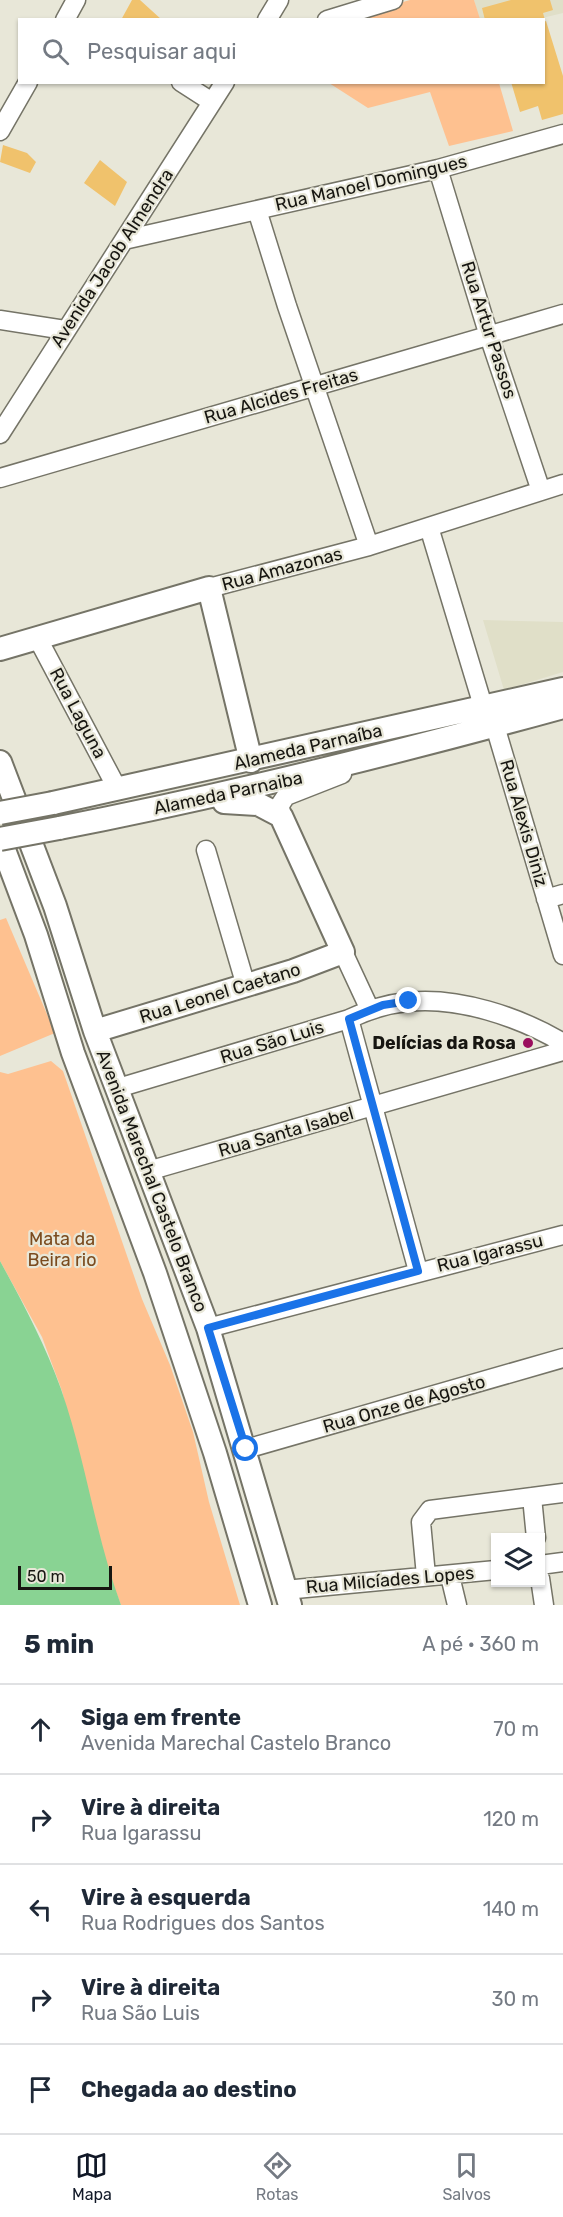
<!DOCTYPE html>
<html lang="pt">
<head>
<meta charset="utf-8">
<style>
	body { margin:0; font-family:Rubik,sans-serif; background:#f2f2f3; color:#1f2937 }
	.controls { position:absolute; right:18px; bottom:18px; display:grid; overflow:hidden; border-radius:0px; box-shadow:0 2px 4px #0004 }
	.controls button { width:54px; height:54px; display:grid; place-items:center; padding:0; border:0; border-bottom:2px solid #e0e1e3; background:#fff; color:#1f2937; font:30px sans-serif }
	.scale { position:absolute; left:18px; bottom:15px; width:94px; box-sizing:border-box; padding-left:6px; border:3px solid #171611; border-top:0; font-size:16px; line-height:21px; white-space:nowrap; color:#171611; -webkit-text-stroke:4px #e8e7d8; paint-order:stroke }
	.stop { position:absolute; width:18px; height:18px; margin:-14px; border:4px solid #1a73e8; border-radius:50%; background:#fff }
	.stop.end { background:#1a73e8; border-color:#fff; box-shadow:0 2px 6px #0008 }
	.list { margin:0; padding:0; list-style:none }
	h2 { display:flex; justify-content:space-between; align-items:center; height:78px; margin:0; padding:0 24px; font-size:26px }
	h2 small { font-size:20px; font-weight:400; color:#747a83 }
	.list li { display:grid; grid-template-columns:39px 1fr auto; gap:18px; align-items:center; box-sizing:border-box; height:90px; padding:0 24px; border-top:2px solid #e0e1e3 }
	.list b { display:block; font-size:22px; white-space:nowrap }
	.list p { margin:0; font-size:20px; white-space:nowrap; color:#747a83 }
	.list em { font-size:20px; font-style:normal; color:#747a83 }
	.icon { flex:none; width:33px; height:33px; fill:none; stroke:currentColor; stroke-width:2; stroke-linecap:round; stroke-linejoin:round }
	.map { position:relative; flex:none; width:563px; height:1605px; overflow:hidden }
	.search { position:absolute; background:#fff; box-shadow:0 2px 4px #0004; left:18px; right:18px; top:18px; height:66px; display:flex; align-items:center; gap:15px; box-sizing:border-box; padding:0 21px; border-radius:0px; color:#747a83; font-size:22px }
	.sheet { height:528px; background:#fff }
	nav { display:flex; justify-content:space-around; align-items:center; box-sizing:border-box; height:84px; border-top:2px solid #e0e1e3; background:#fff; font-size:16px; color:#747a83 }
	nav a { display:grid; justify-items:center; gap:3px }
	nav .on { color:#111827 }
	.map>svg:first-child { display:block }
	.built { fill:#e0dfc8 }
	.green { fill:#fec190 }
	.water { fill:#89d393 }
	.building { fill:#f0c26c }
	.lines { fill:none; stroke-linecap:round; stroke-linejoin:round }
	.minor-casing { stroke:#757467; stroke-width:21 }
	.major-casing { stroke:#757467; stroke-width:26 }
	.minor { stroke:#fff; stroke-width:18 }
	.major { stroke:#fff; stroke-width:22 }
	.major-bridge-casing { stroke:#757467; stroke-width:26; stroke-linecap:butt }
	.major-bridge { stroke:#fff; stroke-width:22 }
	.route { stroke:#1a73e8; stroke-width:8 }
	.poi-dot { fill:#9a0d5d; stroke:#e8e7d8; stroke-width:2 }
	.labels { text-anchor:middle; stroke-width:4.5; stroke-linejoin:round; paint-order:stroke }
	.street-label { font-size:18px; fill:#171611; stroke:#e8e7d8 }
	.poi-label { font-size:18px; font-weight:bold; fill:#171611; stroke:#e8e7d8; text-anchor:end }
	.park-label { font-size:18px; fill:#7b4b1e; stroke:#e8e7d8 }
</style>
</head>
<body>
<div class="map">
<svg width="563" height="1605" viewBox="0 0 563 1605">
	<rect width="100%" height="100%" fill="#e8e7d8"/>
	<path class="built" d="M474 0H563V13L538 19H479Z
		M483 620 563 622V672L504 690Z"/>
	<path class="green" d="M410 0H474L480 19 341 20Z
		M329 83H499L513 131 449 146 430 92 368 108Z
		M6 918 55 1033 0 1056V920Z
		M51 1061 63 1071 142 1299 170 1365 193 1432 209 1502 240 1605H121L104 1560 62 1391 42 1337 0 1261V1072L8 1074Z"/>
	<path class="water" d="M0 1261C23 1303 45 1344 61 1389 86 1460 95 1535 121 1605H0Z"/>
	<path class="building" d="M132 0H140L162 20H121Z
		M511 0H550L553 10 543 13 545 20H485L482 8Z
		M546 21 563 76V114L542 120 538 106 520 112 511 82H543V22Z
		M3 145 27 153 36 162 30 173 0 162Z
		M100 160 127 182 115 206 84 183Z"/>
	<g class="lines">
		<defs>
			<path id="minor" d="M65 20 76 0
				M267 20 279 0
				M327 20 393 0
				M181 82 212 102
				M0 131 28 82
				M438 169 489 336 541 491
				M257 210 287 306 369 546
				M124 240 438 169 563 134
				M0 320 65 330
				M0 434 225 82
				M0 478 563 314
				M429 527 483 706
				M209 588 369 546 563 484
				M37 637 118 790
				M495 726 563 955
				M281 816 280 805 286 796 342 774
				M206 850 246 986
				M546 899 563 894
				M343 952 370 1010
				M349 1019 418 1271
				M118 1088 349 1019C368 1010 386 1004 407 1002 457 996 520 1017 563 1043
				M148 1171 563 1051
				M208 1328 563 1235
				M246 1449 563 1358
				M532 1497 536 1538
				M540 1565 563 1562
				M426 1576 421 1522 430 1510 563 1493
				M450 1576 457 1605
				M540 1578 544 1605
				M285 1590 496 1570"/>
			<path id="major" d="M0 649 209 588 251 761
				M0 762 55 906 95 1031 208 1328 290 1605
				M53 803 563 689
				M59 828C229 795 396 753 563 707
				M0 839 36 935 73 1053 155 1273 215 1453 260 1605
				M95 1031 293 971 343 952 281 816 258 804 224 802"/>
		</defs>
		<use href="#minor" class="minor-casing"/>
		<use href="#major" class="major-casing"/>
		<use href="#minor" class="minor"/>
		<use href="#major" class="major"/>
		<defs>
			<path id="major-bridge" d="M0 813 53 803
				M0 839 59 828"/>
		</defs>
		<use href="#major-bridge" class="major-bridge-casing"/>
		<use href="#major-bridge" class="major-bridge"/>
	</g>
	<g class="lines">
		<path class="route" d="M246 1449 208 1328 418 1271 349 1019 383 1005 409 1001"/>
	</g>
	<circle class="poi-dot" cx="528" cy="1043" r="6"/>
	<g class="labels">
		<g class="street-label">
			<text transform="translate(371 183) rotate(-13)" y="6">Rua Manoel Domingues</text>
			<text transform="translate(112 258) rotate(-57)" y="6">Avenida Jacob Almendra</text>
			<text transform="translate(489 330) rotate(72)" y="6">Rua Artur Passos</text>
			<text transform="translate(281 396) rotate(-16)" y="6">Rua Alcides Freitas</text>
			<text transform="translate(282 569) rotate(-15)" y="6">Rua Amazonas</text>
			<text transform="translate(78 713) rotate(62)" y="6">Rua Laguna</text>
			<text transform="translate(308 747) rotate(-13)" y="6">Alameda Parnaíba</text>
			<text transform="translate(228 793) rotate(-12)" y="6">Alameda Parnaiba</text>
			<text transform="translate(524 823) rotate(74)" y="6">Rua Alexis Diniz</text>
			<text transform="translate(220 993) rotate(-17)" y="6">Rua Leonel Caetano</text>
			<text transform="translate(272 1042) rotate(-17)" y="6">Rua São Luis</text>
			<text transform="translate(286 1132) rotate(-16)" y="6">Rua Santa Isabel</text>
			<text transform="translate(152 1181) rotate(69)" y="6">Avenida Marechal Castelo Branco</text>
			<text transform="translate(490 1253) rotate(-14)" y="6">Rua Igarassu</text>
			<text transform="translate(404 1404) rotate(-16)" y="6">Rua Onze de Agosto</text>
			<text transform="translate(390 1580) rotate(-5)" y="6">Rua Milcíades Lopes</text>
		</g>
		<g class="poi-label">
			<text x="516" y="1049">Delícias da Rosa</text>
		</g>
		<g class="park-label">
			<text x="62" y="1245">Mata da<tspan x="62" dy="21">Beira rio</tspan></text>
		</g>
	</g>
</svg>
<div class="controls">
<button><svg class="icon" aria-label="layers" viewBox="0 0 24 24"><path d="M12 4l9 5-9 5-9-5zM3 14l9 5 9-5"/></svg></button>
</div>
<div class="scale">50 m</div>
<div class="stop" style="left:246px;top:1449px"></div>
<div class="stop end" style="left:409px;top:1001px"></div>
<div class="search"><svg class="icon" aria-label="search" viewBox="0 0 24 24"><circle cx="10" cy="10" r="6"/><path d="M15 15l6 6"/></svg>Pesquisar aqui</div>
</div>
<section class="sheet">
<h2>5 min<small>A pé · 360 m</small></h2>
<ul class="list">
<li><svg class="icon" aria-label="ahead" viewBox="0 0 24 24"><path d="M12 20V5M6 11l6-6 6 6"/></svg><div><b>Siga em frente</b><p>Avenida Marechal Castelo Branco</p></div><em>70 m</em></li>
<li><svg class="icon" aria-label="right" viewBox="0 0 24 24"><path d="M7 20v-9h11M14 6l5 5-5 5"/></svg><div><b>Vire à direita</b><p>Rua Igarassu</p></div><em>120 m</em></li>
<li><svg class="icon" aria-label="left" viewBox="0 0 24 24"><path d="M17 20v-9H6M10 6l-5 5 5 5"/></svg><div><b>Vire à esquerda</b><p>Rua Rodrigues dos Santos</p></div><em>140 m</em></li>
<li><svg class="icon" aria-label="right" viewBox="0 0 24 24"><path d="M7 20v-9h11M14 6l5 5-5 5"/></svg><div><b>Vire à direita</b><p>Rua São Luis</p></div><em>30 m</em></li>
<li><svg class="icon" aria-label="arrive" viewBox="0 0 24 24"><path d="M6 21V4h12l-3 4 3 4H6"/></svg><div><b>Chegada ao destino</b></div></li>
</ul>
</section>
<nav>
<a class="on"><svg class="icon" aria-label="map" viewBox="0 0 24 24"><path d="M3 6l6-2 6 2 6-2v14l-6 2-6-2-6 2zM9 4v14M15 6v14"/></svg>Mapa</a>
<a><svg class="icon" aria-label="directions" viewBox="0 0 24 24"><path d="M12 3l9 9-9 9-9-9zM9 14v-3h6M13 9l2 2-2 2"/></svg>Rotas</a>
<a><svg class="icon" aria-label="saved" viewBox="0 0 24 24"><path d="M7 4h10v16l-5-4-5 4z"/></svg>Salvos</a>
</nav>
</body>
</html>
